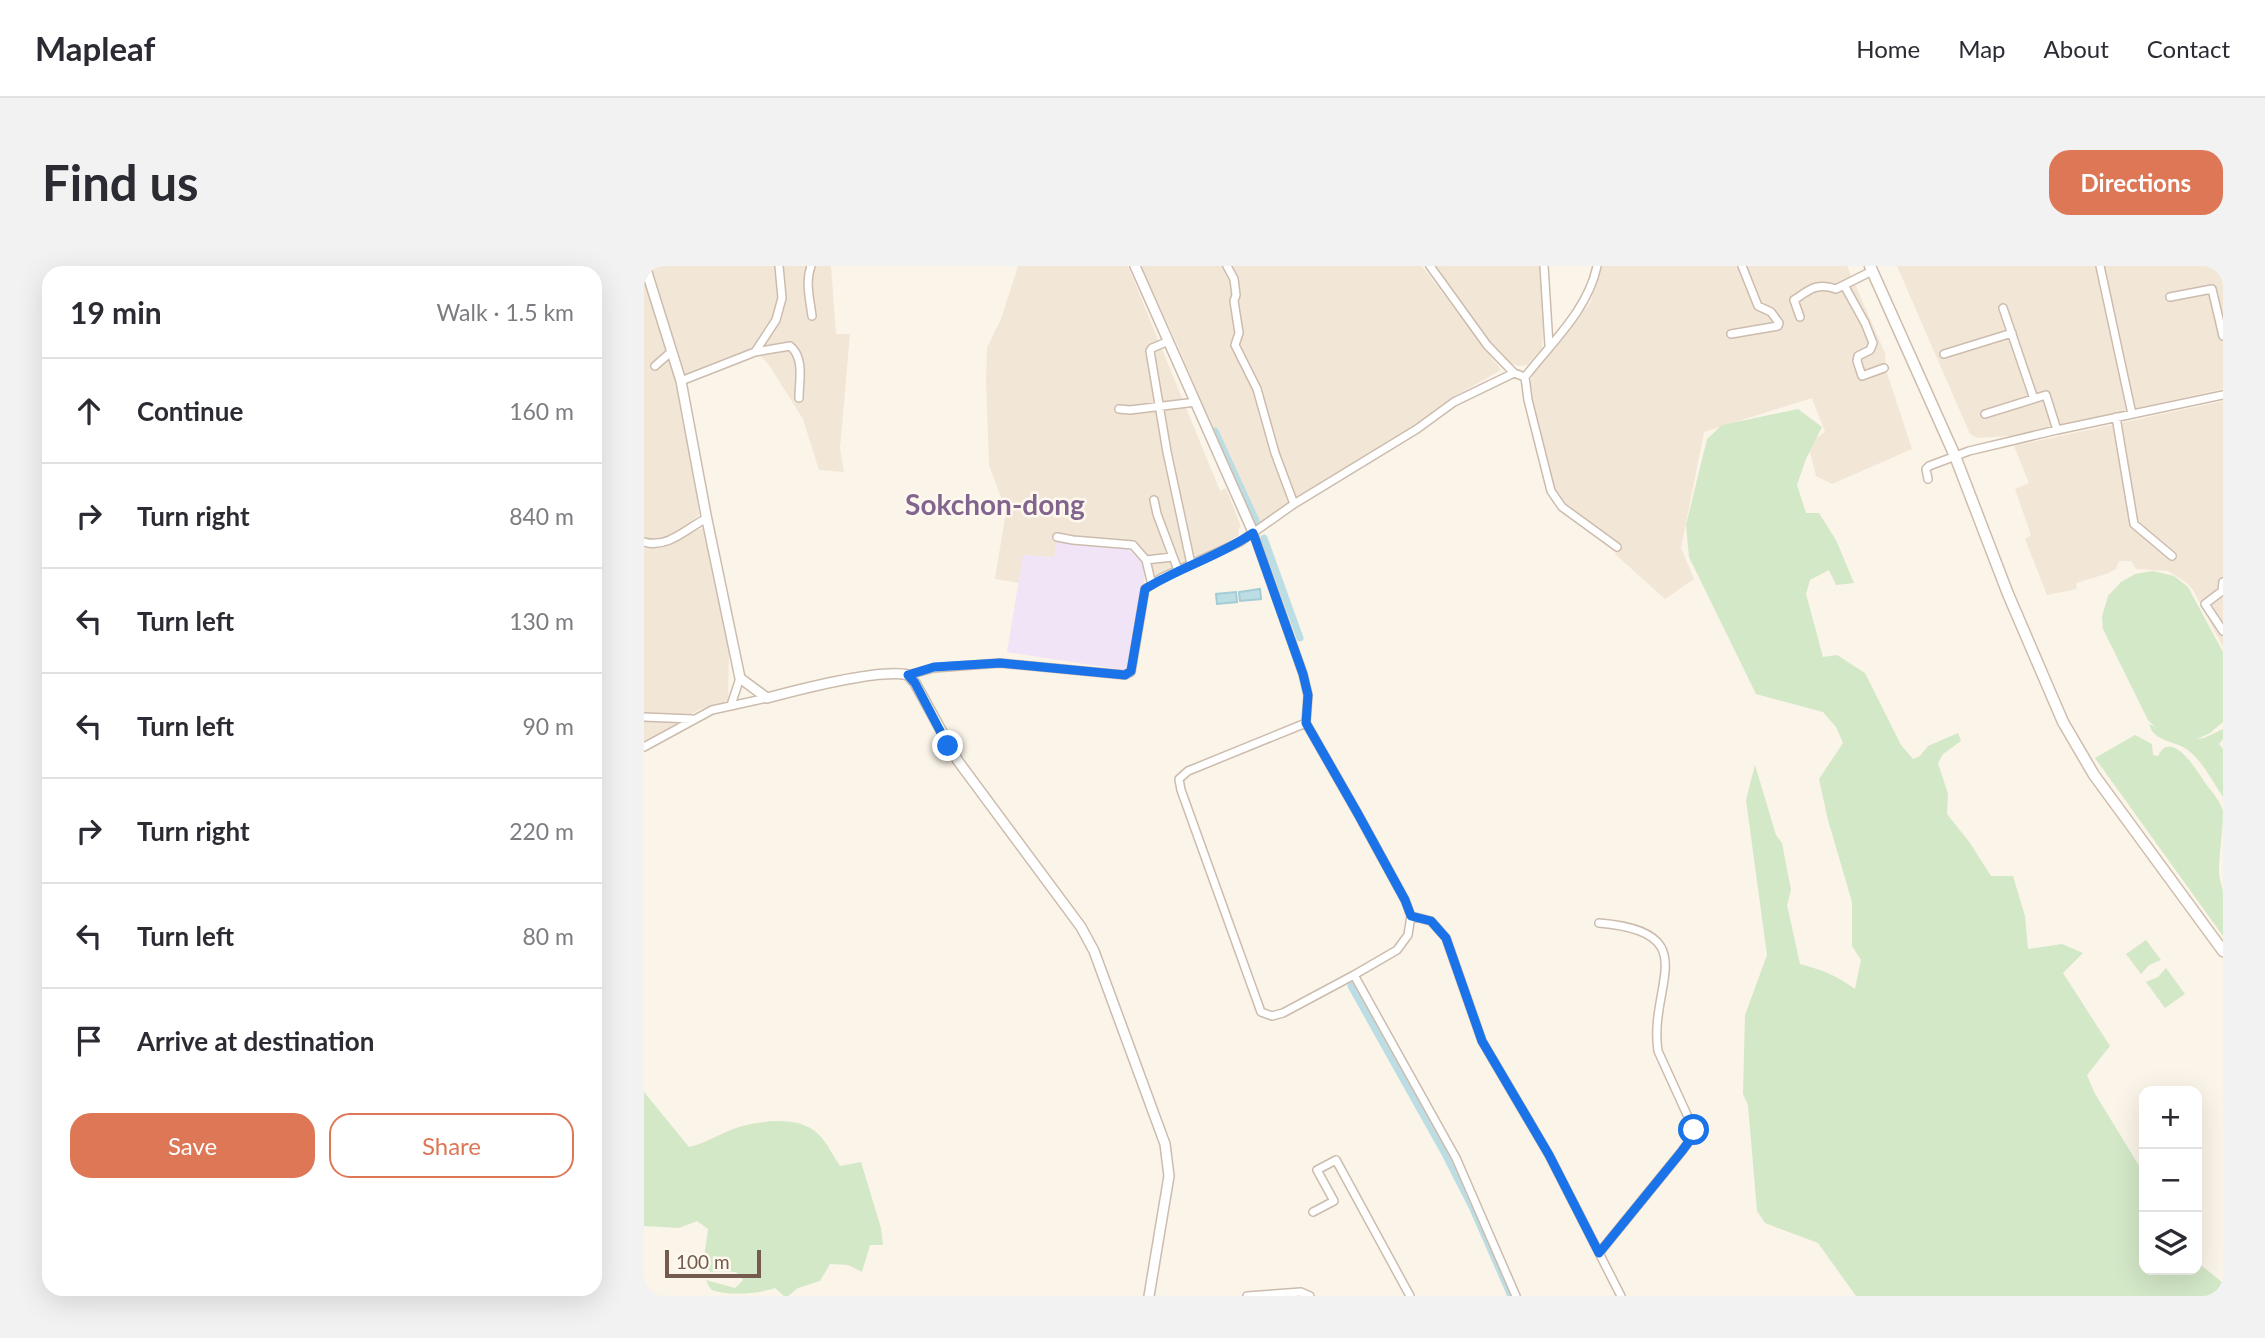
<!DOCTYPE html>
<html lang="en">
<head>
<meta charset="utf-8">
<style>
	body { margin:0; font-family:Lato,sans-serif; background:#f2f2f3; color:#2b2b33 }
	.controls { position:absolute; right:21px; bottom:21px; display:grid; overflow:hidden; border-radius:14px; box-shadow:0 7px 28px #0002 }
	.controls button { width:63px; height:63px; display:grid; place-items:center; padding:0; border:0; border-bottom:2px solid #e1e1e2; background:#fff; color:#2b2b33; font:35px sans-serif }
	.scale { position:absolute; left:21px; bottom:18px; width:96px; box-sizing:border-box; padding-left:7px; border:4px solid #735c4d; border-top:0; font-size:19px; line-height:24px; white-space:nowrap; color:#735c4d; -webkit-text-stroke:5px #fef8ee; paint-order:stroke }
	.stop { position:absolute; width:21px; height:21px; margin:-16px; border:5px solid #1a73e8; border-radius:50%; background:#fff }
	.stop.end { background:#1a73e8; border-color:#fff; box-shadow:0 2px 7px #0008 }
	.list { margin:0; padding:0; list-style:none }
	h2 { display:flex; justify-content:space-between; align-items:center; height:91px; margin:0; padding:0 28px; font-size:30px }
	h2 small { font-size:23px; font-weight:400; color:#7c7c81 }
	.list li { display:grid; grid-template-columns:46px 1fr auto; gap:21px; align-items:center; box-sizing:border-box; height:105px; padding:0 28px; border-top:2px solid #e1e1e2 }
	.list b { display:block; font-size:26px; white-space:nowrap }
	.list em { font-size:23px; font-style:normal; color:#7c7c81 }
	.actions { display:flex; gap:14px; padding:21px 28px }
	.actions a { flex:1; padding:16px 0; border:2px solid #d75; border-radius:21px; text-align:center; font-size:24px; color:#d75 }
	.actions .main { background:#d75; color:#fff }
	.icon { flex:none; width:38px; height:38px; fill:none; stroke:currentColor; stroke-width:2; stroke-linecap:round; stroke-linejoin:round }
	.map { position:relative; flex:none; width:1579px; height:1030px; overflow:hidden; border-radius:21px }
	header { display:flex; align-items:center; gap:42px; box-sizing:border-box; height:98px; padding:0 35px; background:#fff; border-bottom:2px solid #e1e1e2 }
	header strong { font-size:33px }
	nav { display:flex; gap:38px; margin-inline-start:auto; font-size:24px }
	.intro { display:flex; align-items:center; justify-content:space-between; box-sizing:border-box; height:168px; padding:0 42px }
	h1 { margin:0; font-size:49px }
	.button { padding:18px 32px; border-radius:21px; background:#d75; color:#fff; font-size:24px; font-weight:700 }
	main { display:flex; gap:42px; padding:0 42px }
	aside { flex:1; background:#fff; border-radius:21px; box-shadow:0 7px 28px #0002 }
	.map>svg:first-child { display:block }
	.residential { fill:#f2e6d7 }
	.education { fill:#f1e4f7 }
	.green { fill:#d3e8c7 }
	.water { fill:#bddde4; stroke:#a4ccd5; stroke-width:2 }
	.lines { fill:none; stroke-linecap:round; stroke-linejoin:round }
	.canal { stroke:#bddde4; stroke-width:7 }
	.minor-casing { stroke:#ccbcae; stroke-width:10 }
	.tertiary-casing { stroke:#ccbcae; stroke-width:12 }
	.secondary-casing { stroke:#cfbdac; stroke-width:13 }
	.minor { stroke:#fff; stroke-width:7 }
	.tertiary { stroke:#fff; stroke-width:9 }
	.secondary { stroke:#fff; stroke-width:10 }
	.route { stroke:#1a73e8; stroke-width:9 }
	.labels { text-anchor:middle; stroke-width:5; stroke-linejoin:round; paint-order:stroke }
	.quarter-label { font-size:28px; font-weight:bold; fill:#82658f; stroke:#fef8ee }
</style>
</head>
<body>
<header>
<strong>Mapleaf</strong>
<nav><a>Home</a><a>Map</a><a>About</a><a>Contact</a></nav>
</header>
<div class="intro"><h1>Find us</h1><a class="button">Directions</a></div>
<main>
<aside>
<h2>19 min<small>Walk · 1.5 km</small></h2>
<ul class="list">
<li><svg class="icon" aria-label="ahead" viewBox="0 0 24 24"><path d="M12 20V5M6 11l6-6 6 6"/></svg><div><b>Continue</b></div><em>160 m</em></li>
<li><svg class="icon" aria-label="right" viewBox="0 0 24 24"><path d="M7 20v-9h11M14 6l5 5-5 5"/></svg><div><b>Turn right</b></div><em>840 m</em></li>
<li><svg class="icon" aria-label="left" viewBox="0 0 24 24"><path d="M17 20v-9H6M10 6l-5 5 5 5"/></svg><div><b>Turn left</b></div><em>130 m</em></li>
<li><svg class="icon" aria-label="left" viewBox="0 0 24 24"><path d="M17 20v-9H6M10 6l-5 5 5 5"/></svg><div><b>Turn left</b></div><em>90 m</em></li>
<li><svg class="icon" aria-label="right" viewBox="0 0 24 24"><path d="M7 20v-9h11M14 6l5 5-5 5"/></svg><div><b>Turn right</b></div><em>220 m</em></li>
<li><svg class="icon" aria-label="left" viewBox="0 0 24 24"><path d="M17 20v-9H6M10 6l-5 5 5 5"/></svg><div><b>Turn left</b></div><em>80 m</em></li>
<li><svg class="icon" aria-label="arrive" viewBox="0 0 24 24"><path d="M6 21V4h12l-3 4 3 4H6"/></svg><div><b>Arrive at destination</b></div></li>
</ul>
<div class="actions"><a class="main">Save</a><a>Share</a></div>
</aside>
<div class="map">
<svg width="1579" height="1030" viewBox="0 0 1579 1030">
	<rect width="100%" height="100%" fill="#fbf4e8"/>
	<path class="residential" d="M6 0H187L192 68H206L196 182 200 206 175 204 159 153 125 99 111 84 80 97 38 110Z
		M374 0H484L576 225 582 222 597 261 594 263 595 270 590 272 592 276 523 307 508 312 491 278 429 272 410 268 408 273 413 275 410 291 380 289 375 317 351 313 362 245 345 199 342 114 343 82 357 53Z
		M497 0H778L857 104 811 130 775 159 615 258 571 164H569L534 80Z
		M790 0H898L901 34 898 82 883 99 875 100 867 97 845 75Z
		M958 0H1203L1241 87 1242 104 1268 183 1188 218 1172 210 1164 178 1181 166 1168 132 1060 166 1037 282 1050 313 1021 333 971 288 975 279 916 237 904 206 884 122 891 103 946 37Z
		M1253 0H1579V123L1366 170 1333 172 1326 168Z
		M0 15 35 126 47 187 55 249 33 267 15 275 0 274Z
		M1579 135V381L1549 324 1543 317 1524 305 1492 303 1487 295H1475L1472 303 1462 308 1432 317 1433 323 1403 329 1381 273 1387 269 1371 223 1385 217 1370 180Z
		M60 262 85 386 84 435 56 443 0 477V283L34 274 44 267Z"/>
	<path class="education" d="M413 275 484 283 492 288 502 303 484 401 480 404 363 386 379 289 410 291Z"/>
	<path class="green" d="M1154 143 1178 161 1162 193 1153 219 1162 247H1175L1192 274 1210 317 1192 319 1185 304 1166 314 1162 328 1179 391 1193 389 1221 407 1257 479 1269 493 1276 490 1284 480 1314 467 1317 475 1299 488 1294 497 1304 528 1303 548 1326 577 1347 610H1369L1381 650 1384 683 1418 678 1439 687 1419 707 1466 780 1443 809 1450 826 1500 908V1004H1553V996L1579 1017V1030H1212L1174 977 1121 957 1113 945 1104 839 1099 828 1101 749 1123 689 1102 534 1111 499 1132 569 1138 577 1147 624 1143 639 1156 698C1178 704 1192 709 1211 723L1217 694 1208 680V636L1184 554 1175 513 1199 477 1192 461 1179 446 1112 428 1045 291 1042 259 1063 173 1078 159Z
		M1509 305 1530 310 1544 321 1579 386V456L1566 467 1553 473 1560 472 1579 463V473L1575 478 1579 483V531C1569 516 1559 496 1545 485 1532 474 1510 477 1505 458L1511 461 1504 454 1459 363 1458 350 1464 330 1477 316 1491 308Z
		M1491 469 1508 478 1509 489 1514 490C1528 461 1554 507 1562 518 1568 526 1578 537 1579 546 1579 566 1575 585 1575 605 1575 613 1578 619 1579 626 1579 640 1579 656 1579 670L1451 492Z
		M1502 674 1517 694 1505 699 1497 708 1482 688Z
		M1522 702 1541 728 1521 742 1502 716 1514 711Z
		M0 826 45 881C63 877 78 866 95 861 119 854 156 850 174 868 183 876 189 890 196 900L217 896 237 962 239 979H226L218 1006 204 999 186 998 176 1015 154 1022 144 1030H140L131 1022C113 1028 85 1030 68 1024 65 1022 64 1018 62 1014L91 1022 99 1014 92 1006H66L60 992 64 963 53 955 35 962 0 960Z"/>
	<path class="water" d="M616 323 617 333 596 335 595 326Z
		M592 326 593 336 573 338 572 328Z"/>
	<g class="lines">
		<path class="canal" d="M571 165 614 259
			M620 272 656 372
			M707 720 800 886 829 943 867 1030"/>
		<defs>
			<path id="minor" d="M167 0C161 16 166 34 168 50
				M583 0 590 13 592 29 590 35 595 67 591 79 613 123 631 187 650 238
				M786 0 843 79 870 107
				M900 0 905 79
				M1456 0 1488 148
				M1200 19 1221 57 1229 77 1226 84 1214 90 1213 95 1218 110 1240 102
				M1526 31 1568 23 1579 70
				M1359 42 1390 133
				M1156 51 1150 34C1165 24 1173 16 1192 23L1228 5
				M1087 68 1134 60 1135 57 1127 46 1114 40 1098 0
				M525 75 508 82 506 85 523 186 547 298
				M111 86 132 54 138 32 135 0
				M1300 88 1368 67
				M11 100 28 85
				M881 111C907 77 944 44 953 0
				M37 115 111 86 146 80C161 92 155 115 155 132
				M475 143 486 144 552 136
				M1341 148 1402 129 1413 164
				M1472 151 1490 258 1528 290
				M1284 213 1282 203 1285 200 1325 185 1413 164 1579 129
				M510 234 513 248 534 304
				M609 266 659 408 664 429 662 457 714 548 761 634 767 650 764 669 753 684 710 709 812 892 872 1030
				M413 271 429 274 489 279 502 294 528 291
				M0 276C24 283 43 262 63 252
				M502 294 508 319
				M1579 316 1578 325 1561 338 1579 365
				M264 409 290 402 356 397 481 409 487 406 501 323 519 311 596 276 650 238 773 163 810 136 870 107 881 111 884 134 907 225 918 241 973 281
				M87 439 96 412
				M0 451 48 453
				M662 457 544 505 535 513 537 524 617 746 628 750 639 747 710 709
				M0 481 68 444 123 432
				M767 650 787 655 802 672 838 775 905 889 977 1030
				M955 657C1063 666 1004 719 1014 785L1050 864 1049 870 1038 885 955 987
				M669 946 690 935 673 904 692 894 766 1030
				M603 1030 657 1026 666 1030"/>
			<path id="tertiary" d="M1 0 37 115 62 249 96 412 123 432C153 424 237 402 264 409L271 417 314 495 437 661 450 685 521 878 525 910 505 1030
				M491 0 609 266"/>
			<path id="secondary" d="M1226 0 1311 190 1364 328 1419 456 1450 509 1579 685"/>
		</defs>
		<use href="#minor" class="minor-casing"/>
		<use href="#tertiary" class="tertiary-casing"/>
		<use href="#secondary" class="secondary-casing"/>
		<use href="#minor" class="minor"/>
		<use href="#tertiary" class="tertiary"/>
		<use href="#secondary" class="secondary"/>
	</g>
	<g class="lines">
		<path class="route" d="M304 480 271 417 264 409 290 401 356 397 481 409 487 405 501 323C536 301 576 290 609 267L659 408 664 429 662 457 714 548 761 634 767 650 787 655 802 672 838 775 905 889 955 987 1038 885 1049 870 1050 864"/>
	</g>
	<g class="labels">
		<g class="quarter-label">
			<text x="351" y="249">Sokchon-dong</text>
		</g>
	</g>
</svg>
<div class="controls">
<button>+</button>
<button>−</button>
<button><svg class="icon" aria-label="layers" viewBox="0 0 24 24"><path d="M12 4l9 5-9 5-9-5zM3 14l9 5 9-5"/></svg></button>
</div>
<div class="scale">100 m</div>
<div class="stop" style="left:1050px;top:864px"></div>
<div class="stop end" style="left:304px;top:480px"></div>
</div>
</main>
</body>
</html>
